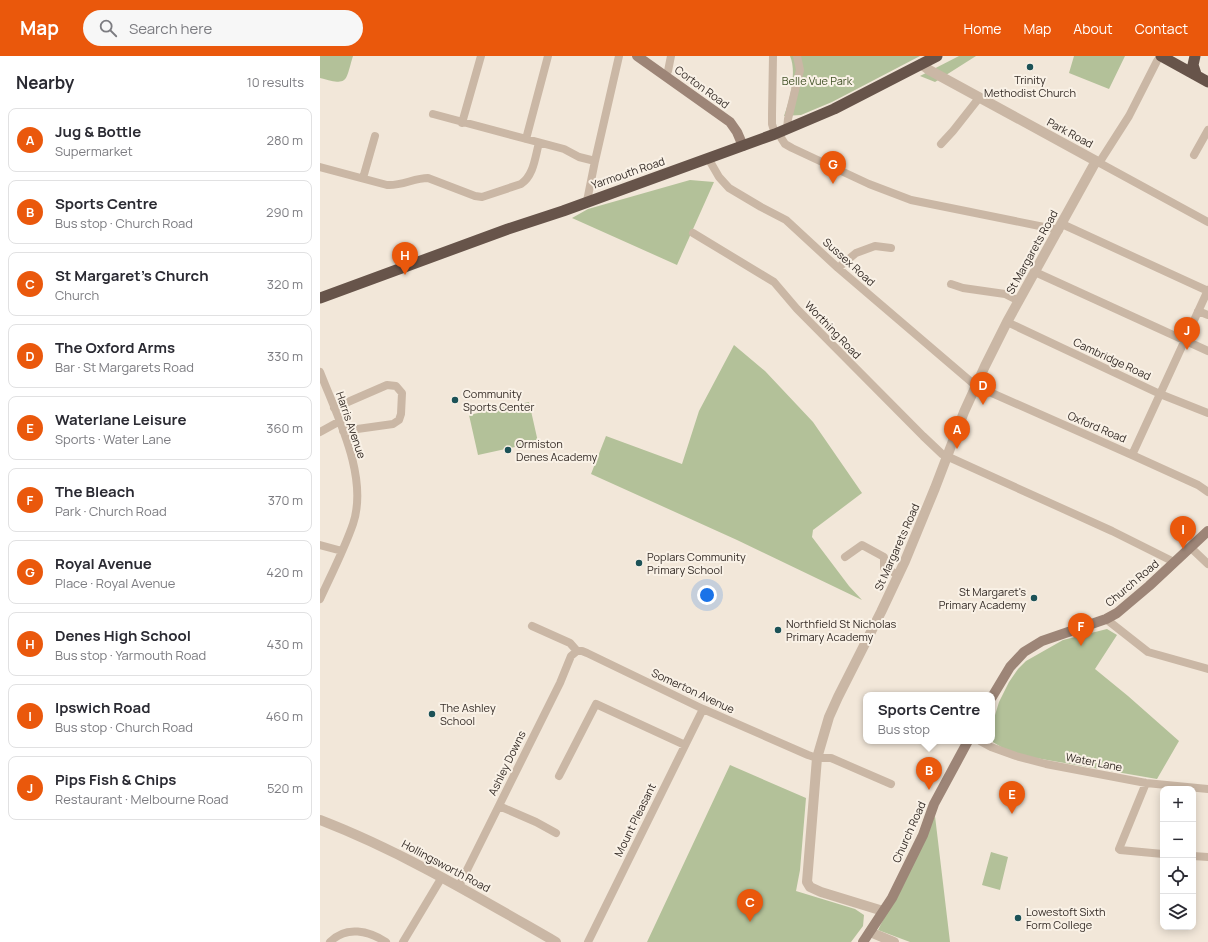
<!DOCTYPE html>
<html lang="en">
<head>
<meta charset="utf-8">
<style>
	body { margin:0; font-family:Manrope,sans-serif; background:#f7f7f7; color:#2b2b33 }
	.controls { position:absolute; right:12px; bottom:12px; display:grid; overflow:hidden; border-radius:8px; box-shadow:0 2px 10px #0003 }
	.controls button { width:36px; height:36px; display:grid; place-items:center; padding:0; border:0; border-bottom:1px solid #e1e1e2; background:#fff; color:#2b2b33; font:20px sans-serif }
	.you { position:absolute; left:387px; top:539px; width:14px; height:14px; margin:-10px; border:3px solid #fff; border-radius:50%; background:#1a73e8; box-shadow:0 0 0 6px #1a73e833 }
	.badge { display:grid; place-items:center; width:26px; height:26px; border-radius:50%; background:#ea580c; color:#fff; font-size:13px; font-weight:700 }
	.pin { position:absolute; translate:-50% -33px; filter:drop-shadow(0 1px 2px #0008) }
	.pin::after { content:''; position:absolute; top:21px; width:14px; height:12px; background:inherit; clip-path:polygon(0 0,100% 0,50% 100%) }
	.popup { position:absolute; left:543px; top:636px; width:132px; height:52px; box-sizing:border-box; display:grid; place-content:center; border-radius:8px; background:#fff; filter:drop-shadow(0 1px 3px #0005); font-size:13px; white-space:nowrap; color:#7c7c81 }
	.popup b { font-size:15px; color:#2b2b33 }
	.popup::after { content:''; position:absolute; left:50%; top:100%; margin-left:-8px; border:8px solid transparent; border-top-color:#fff }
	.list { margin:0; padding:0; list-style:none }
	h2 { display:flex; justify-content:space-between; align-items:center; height:52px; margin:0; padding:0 16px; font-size:17px }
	h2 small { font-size:13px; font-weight:400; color:#7c7c81 }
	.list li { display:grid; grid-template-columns:26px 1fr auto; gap:12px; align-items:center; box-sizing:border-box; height:64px; margin:0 8px 8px; padding:0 8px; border:1px solid #e1e1e2; border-radius:8px }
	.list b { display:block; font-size:15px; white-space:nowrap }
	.list p { margin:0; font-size:13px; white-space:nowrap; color:#7c7c81 }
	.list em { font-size:13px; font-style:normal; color:#7c7c81 }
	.icon { flex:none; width:22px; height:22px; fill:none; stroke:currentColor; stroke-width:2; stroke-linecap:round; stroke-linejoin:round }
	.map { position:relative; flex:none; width:888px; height:886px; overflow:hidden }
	header { display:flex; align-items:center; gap:24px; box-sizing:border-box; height:56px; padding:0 20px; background:#ea580c; color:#fff }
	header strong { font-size:19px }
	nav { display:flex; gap:22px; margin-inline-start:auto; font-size:14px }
	.search { width:280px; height:36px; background:#f7f7f7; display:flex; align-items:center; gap:10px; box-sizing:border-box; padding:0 14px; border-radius:22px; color:#7c7c81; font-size:15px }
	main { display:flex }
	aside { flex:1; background:#fff }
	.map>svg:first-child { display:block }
	.green { fill:#b3c199 }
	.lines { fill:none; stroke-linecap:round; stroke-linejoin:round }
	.minor { stroke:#cab7a5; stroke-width:8 }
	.tertiary { stroke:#cab7a5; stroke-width:10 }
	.secondary { stroke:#9d8577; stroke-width:10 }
	.trunk { stroke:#67544a; stroke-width:11 }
	.poi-dot { fill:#1c5257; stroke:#f9f1e6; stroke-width:1.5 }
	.labels { text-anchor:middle; stroke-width:4; stroke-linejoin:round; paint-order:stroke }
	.poi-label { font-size:11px; fill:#352c27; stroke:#f9f1e6; text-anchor:start }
	.park-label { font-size:11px; fill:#44542a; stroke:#f9f1e6 }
	.street-label { font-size:11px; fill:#352c27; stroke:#f9f1e6 }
</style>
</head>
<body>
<header>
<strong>Map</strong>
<div class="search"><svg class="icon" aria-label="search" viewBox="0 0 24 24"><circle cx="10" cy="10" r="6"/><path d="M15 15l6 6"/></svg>Search here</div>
<nav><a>Home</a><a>Map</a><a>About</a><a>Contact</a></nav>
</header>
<main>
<aside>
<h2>Nearby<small>10 results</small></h2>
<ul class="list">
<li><span class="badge">A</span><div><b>Jug &amp; Bottle</b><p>Supermarket</p></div><em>280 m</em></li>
<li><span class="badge">B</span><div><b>Sports Centre</b><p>Bus stop · Church Road</p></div><em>290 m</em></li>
<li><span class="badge">C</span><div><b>St Margaret's Church</b><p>Church</p></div><em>320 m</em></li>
<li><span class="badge">D</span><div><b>The Oxford Arms</b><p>Bar · St Margarets Road</p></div><em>330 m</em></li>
<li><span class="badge">E</span><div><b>Waterlane Leisure</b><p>Sports · Water Lane</p></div><em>360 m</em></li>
<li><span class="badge">F</span><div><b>The Bleach</b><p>Park · Church Road</p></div><em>370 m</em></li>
<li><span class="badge">G</span><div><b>Royal Avenue</b><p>Place · Royal Avenue</p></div><em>420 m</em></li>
<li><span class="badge">H</span><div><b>Denes High School</b><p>Bus stop · Yarmouth Road</p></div><em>430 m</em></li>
<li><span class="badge">I</span><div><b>Ipswich Road</b><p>Bus stop · Church Road</p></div><em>460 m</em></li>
<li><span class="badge">J</span><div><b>Pips Fish &amp; Chips</b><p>Restaurant · Melbourne Road</p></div><em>520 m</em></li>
</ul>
</aside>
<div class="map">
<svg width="888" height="886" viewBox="0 0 888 886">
	<rect width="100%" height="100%" fill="#f2e7d9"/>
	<path class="green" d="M0 0H33C25 26 29 30 0 22Z
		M470 0H600L512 46 481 59 464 60C470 44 477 16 470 0Z
		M639 0H656L615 26 600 20Z
		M754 0H805L789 33 749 17Z
		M370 124 394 126 357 209 252 162 268 153Z
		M414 289 445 315 493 366 542 437 493 474 492 481 529 530 542 544 417 484 271 418 286 380 362 408 379 355Z
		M209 346 218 386 158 399 149 359Z
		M787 573 797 579 775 613 808 640 859 685 837 723 704 700 688 695 671 685H672V669L679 646 689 626 698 613 706 605 743 584Z
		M410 709 486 742 480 814 476 835 535 853 544 859 543 870 531 886H327Z
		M615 760 630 886H590L558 874Z
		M671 796 688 801 680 834 662 829Z"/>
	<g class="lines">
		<path class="minor" d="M453 0 452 58V68L455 78
			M346 19 348 15 351 0
			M113 58 244 93 259 101 275 105
			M142 67 161 0
			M467 73 468 63 480 14 477 0
			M458 77 465 88 472 92 549 128 591 144 739 174
			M206 83 228 0
			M621 88 633 75 659 42
			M874 99 888 74
			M388 102 399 121 409 132 441 151 466 164 518 212 656 330 812 399 878 429 888 436
			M776 105 888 166
			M779 107 809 60 837 5
			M0 111 67 129C82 130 94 122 108 122L155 140 162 141 201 128C214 119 215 101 219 87
			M43 122 55 80
			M267 145 275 105 299 0
			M742 168 888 235
			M373 177 454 226 477 253 603 380 622 398 792 475 854 506
			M518 212 536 197 555 190 571 192
			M715 216 888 295
			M631 228 643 232 685 238 699 245
			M878 255 888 259
			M687 266 840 338 888 357
			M0 316C17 360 49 421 33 468 24 494 11 519 0 543
			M14 352 67 329 76 330 82 337 81 358 79 364 73 368 23 375
			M0 376 20 365
			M812 399 888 234
			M0 489 22 495
			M870 491 888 508
			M525 501 542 489 564 501V512L579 519
			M786 563 828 596 888 613
			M212 570 250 587 257 595H262L267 597 383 653 488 699 497 702H511L571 728
			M660 685 671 691 696 700 726 708 826 727 888 733
			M239 720 276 648 365 689
			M826 727 799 793 800 794 843 798
			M179 750 216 766 236 777
			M873 800 888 801
			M139 830 240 627 251 600 257 595
			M10 886C26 869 49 875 66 886
			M83 886 122 821
			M268 886 383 653"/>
		<path class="tertiary" d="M0 764C83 796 159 842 236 886
			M563 855 501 836 490 831 487 826 497 702 509 661 518 641 561 556 585 505 615 432 644 356 665 310 687 266 776 105 609 14 601 8
			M550 876 574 886"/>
		<path class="secondary" d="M317 0 410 66 417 76 423 90
			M672 641 690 611 704 596 722 585 786 563 797 557 829 530 888 475
			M543 886 572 842 603 779 614 748 648 685"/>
		<path class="trunk" d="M841 0 888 26
			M875 0 873 9 876 18
			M0 242 188 173 243 155 455 78 514 53 617 0"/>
	</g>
	<g class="poi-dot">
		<circle cx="710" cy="11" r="4"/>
		<circle cx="135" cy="344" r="4"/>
		<circle cx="188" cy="394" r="4"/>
		<circle cx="319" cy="507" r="4"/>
		<circle cx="714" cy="542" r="4"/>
		<circle cx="458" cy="574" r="4"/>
		<circle cx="112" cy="658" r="4"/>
		<circle cx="698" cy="862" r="4"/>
	</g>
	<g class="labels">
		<g class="poi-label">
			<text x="710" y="28" text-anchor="middle">Trinity<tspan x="710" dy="13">Methodist Church</tspan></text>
			<text x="143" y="342">Community<tspan x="143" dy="13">Sports Center</tspan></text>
			<text x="196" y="392">Ormiston<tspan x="196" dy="13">Denes Academy</tspan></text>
			<text x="327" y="505">Poplars Community<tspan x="327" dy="13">Primary School</tspan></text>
			<text x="706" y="540" text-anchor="end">St Margaret's<tspan x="706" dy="13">Primary Academy</tspan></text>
			<text x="466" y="572">Northfield St Nicholas<tspan x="466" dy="13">Primary Academy</tspan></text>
			<text x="120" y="656">The Ashley<tspan x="120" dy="13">School</tspan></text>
			<text x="706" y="860">Lowestoft Sixth<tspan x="706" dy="13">Form College</tspan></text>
		</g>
		<g class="park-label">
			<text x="497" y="29">Belle Vue Park</text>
		</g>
		<g class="street-label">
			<text transform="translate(382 31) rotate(36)" y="4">Corton Road</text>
			<text transform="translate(750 77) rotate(28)" y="4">Park Road</text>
			<text transform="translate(308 117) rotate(-19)" y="4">Yarmouth Road</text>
			<text transform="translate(712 196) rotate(-61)" y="4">St Margarets Road</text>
			<text transform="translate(529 206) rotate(42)" y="4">Sussex Road</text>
			<text transform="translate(513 274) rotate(46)" y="4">Worthing Road</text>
			<text transform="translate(792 303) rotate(25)" y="4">Cambridge Road</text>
			<text transform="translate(31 369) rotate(71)" y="4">Harris Avenue</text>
			<text transform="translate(777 371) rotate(23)" y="4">Oxford Road</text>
			<text transform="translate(577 491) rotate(-66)" y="4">St Margarets Road</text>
			<text transform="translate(812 527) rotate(-40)" y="4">Church Road</text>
			<text transform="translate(373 635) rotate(25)" y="4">Somerton Avenue</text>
			<text transform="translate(774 706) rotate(11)" y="4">Water Lane</text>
			<text transform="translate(187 707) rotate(-64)" y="4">Ashley Downs</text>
			<text transform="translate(315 764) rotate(-64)" y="4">Mount Pleasant</text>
			<text transform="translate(589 776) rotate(-66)" y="4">Church Road</text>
			<text transform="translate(126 810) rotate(28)" y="4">Hollingsworth Road</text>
		</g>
	</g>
</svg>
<div class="controls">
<button>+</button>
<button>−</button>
<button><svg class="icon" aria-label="locate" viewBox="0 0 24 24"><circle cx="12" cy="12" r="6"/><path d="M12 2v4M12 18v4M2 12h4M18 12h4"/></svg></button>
<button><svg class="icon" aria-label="layers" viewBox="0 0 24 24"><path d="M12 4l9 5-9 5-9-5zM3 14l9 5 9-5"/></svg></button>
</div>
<div class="you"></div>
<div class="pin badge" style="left:637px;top:393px">A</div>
<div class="pin badge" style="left:609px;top:734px">B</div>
<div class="popup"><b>Sports Centre</b>Bus stop</div>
<div class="pin badge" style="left:430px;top:866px">C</div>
<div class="pin badge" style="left:663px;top:349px">D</div>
<div class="pin badge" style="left:692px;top:758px">E</div>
<div class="pin badge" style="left:761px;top:590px">F</div>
<div class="pin badge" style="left:513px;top:128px">G</div>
<div class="pin badge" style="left:85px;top:219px">H</div>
<div class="pin badge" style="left:863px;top:493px">I</div>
<div class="pin badge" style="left:867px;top:294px">J</div>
</div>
</main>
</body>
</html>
